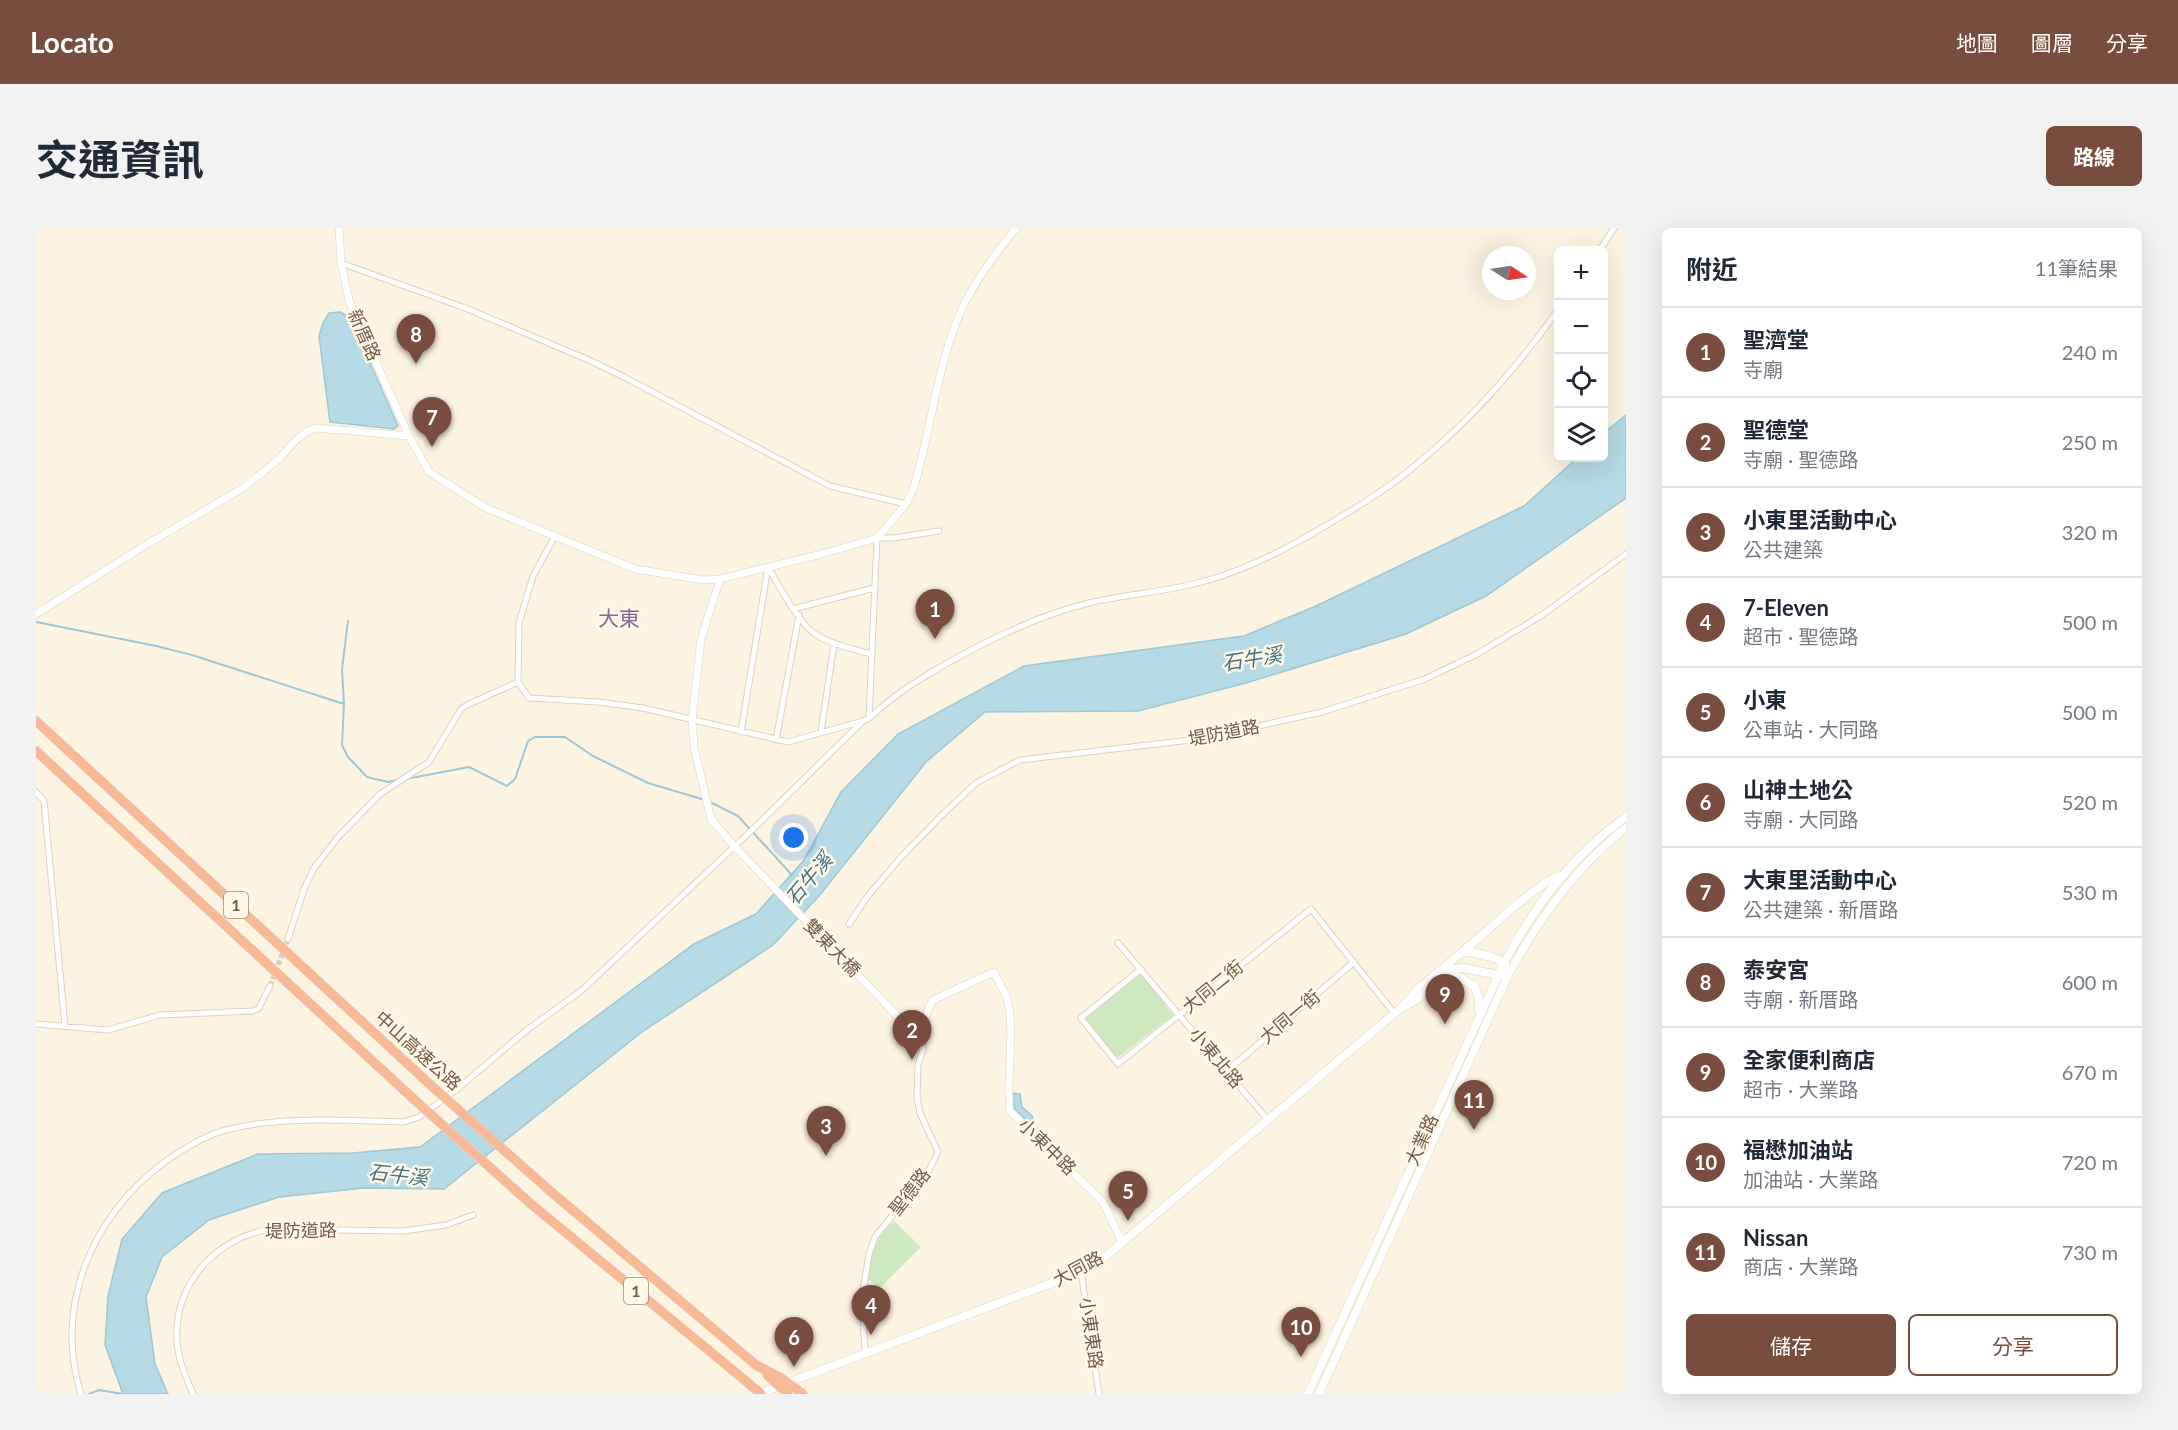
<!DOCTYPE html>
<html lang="zh-TW">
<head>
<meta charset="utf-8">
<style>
	body { margin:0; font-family:Lato,"Noto Sans TC",sans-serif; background:#f2f2f3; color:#1f2937 }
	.controls { position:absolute; right:18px; top:18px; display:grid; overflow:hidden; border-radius:9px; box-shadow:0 6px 24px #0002 }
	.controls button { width:54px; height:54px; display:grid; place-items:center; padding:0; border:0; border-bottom:2px solid #e0e1e3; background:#fff; color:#1f2937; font:30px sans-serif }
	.compass { position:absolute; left:1446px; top:18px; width:54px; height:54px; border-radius:50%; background:#fff; box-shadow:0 6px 24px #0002; rotate:102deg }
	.you { position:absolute; left:758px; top:610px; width:21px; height:21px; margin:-15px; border:4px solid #fff; border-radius:50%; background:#1a73e8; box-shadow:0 0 0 9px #1a73e833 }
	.badge { display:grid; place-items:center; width:39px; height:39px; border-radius:50%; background:#794d3d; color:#fff; font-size:20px; font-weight:700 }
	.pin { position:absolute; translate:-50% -50px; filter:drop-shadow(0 2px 3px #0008) }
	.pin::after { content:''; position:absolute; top:32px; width:21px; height:18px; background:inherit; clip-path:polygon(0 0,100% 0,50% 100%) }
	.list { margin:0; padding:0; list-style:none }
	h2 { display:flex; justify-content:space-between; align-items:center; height:78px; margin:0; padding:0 24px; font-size:26px }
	h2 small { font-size:20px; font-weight:400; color:#747a83 }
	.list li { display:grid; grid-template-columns:39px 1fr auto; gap:18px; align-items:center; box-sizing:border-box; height:90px; padding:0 24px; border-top:2px solid #e0e1e3 }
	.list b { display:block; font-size:22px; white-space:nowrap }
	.list p { margin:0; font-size:20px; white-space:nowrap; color:#747a83 }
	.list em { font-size:20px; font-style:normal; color:#747a83 }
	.actions { display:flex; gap:12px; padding:18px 24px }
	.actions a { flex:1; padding:14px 0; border:2px solid #794d3d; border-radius:9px; text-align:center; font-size:21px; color:#794d3d }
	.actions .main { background:#794d3d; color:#fff }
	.icon { flex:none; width:33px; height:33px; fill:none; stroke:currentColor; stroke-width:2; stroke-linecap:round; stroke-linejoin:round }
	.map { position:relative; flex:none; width:1590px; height:1166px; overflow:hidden; border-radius:9px }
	header { display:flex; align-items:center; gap:36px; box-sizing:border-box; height:84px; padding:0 30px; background:#794d3d; color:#fff }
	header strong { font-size:28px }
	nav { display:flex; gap:33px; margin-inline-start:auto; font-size:21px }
	.intro { display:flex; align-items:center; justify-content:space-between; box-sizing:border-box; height:144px; padding:0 36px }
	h1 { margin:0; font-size:42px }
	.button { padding:15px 27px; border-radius:9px; background:#794d3d; color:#fff; font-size:21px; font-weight:700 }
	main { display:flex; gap:36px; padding:0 36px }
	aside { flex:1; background:#fff; border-radius:9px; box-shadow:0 6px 24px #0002 }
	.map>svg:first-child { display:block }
	.green { fill:#cce9bf }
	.water { fill:#b5dae5; stroke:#9bc8d7; stroke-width:1.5 }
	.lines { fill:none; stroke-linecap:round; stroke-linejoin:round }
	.stream { stroke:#9bc8d7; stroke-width:2 }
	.minor-tunnel { stroke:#daceba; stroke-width:5; stroke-dasharray:5 2.5; stroke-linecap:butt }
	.minor-casing { stroke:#e0d1bc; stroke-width:7 }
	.tertiary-casing { stroke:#e0d1bc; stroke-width:8 }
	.secondary-casing { stroke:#e5d2ba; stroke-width:9 }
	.motorway-casing { stroke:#ddd8d3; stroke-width:10 }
	.minor { stroke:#fff; stroke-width:5 }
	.tertiary { stroke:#fff; stroke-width:7 }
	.secondary { stroke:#fff; stroke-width:8 }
	.motorway { stroke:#f7b996; stroke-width:9 }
	.motorway-bridge-casing { stroke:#ddd8d3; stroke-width:10; stroke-linecap:butt }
	.motorway-bridge { stroke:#f7b996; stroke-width:9 }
	.labels { text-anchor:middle; stroke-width:5; stroke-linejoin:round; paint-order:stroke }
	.shield { fill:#fff8e6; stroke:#9d8a77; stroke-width:1.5 }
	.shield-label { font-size:16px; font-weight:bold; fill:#735b48 }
	.street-label { font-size:18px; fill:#735b48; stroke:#fff8e6 }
	.water-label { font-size:20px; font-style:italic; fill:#417487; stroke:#fff8e6 }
	.quarter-label { font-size:21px; fill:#8a6397; stroke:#fff8e6 }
</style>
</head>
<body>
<header>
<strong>Locato</strong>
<nav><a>地圖</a><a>圖層</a><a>分享</a></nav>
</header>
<div class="intro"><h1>交通資訊</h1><a class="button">路線</a></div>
<main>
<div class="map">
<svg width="1590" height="1166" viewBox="0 0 1590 1166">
	<rect width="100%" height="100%" fill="#fcf4e0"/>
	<path class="green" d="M1105 746 1137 787 1080 831 1049 790Z
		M858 993 885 1019 844 1060 831 1050C837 1021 837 1014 858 993Z"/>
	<path class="water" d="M304 84 314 89 362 198 358 201 294 194 283 108 287 95 293 85Z
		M1590 187V270L1450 368 1370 406 1210 455 1102 483 949 484 890 534 783 668 737 717 606 804 408 961 328 960 243 969 173 992 126 1029 110 1069 119 1136 132 1166H87L69 1117 72 1068 86 1011 126 965 222 926 317 925 384 919 658 716 720 686 768 632 805 564 862 506 988 438 1208 408 1280 378 1488 278 1541 230H1568V205Z
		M975 865 984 866 986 879 996 888 998 893 993 895 979 881Z"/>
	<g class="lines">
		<path class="stream" d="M0 394 120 418 156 427 308 476 306 517 312 529 331 549 352 554 361 552
			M308 476 306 441 312 393
			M370 551 433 539 471 558 479 551 492 513 499 509H529L557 528 612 555 669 572
			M674 574 702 588 756 647
			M53 1166 63 1162 87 1166"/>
		<path class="minor-tunnel" d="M234 758 252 711"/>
		<defs>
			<path id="minor" d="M1564 22 1578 0
				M305 35 432 81 555 133 590 150 794 258 870 276
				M519 308 497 348 483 395 482 454 493 470 562 474 607 480 752 514 827 493 833 490 841 310H858L903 303
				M732 339C743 357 763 397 782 408 798 417 817 421 835 426
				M757 381 838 360
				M833 490C846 479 858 468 872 459 923 426 994 389 1053 375 1091 366 1131 364 1169 353 1210 342 1247 323 1284 301 1315 283 1347 264 1375 241 1431 196 1481 140 1522 82
				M705 504 732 339
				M785 504 798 416
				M740 512 763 387
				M0 564 8 573 29 798
				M813 696 831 669 866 628 906 587 940 555 984 532 1163 511 1286 484 1389 451 1441 426 1506 387 1590 326
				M252 711 268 661 278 640 303 608 344 566 393 534 425 481 431 477 482 454
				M1082 715 1231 891
				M1105 741 1045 790 1082 836 1275 681 1358 785
				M0 796 72 802 124 787 217 783 223 780 234 758
				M1191 843 1318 734
				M1045 1043 1063 1166
				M829 1125 826 1069 833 1026 839 1009 893 942 902 924 884 885 881 869 882 837 887 821 883 802
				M45 1166C18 1079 55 990 126 936 145 922 167 908 190 902 248 887 309 893 368 894L383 889 420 862 492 801 545 763 718 600 827 493
				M157 1166C150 1149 142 1132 141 1113 137 1056 181 1008 236 1001L367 1003 410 997 437 987"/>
			<path id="tertiary" d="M303 0 305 35 314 76 373 208
				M684 351 665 411 656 492 658 519 675 591 698 618 866 793 877 802H883C890 794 889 783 897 772L958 744C962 755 970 763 972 774 979 809 970 847 974 883L1067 974 1086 1014
				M0 386 108 318 207 260 243 231 260 212 272 203 280 200 373 208 393 244 450 280 599 341 667 352 684 351 782 327 841 310 870 276 878 259C895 202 901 139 924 85 937 55 960 25 980 0"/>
			<path id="secondary" d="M1425 725C1445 709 1502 654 1523 648
				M1407 748 1423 749 1439 759 1443 772V782
				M722 1166 1029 1050 1059 1036 1075 1024 1365 780 1382 761 1425 725 1435 724 1456 729 1468 735 1473 745 1462 747 1427 740 1416 741 1380 772 1365 780
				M1272 1166 1468 735C1499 678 1536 627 1590 589
				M1283 1166 1473 745C1497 702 1523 663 1558 628 1569 618 1578 608 1590 600"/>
			<path id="motorway" d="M0 493 399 861
				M0 523 382 875
				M513 962 720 1137
				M495 976 705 1149"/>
		</defs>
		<use href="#minor" class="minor-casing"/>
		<use href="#tertiary" class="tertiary-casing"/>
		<use href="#secondary" class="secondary-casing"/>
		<use href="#motorway" class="motorway-casing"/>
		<use href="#minor" class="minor"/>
		<use href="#tertiary" class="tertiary"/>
		<use href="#secondary" class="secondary"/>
		<use href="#motorway" class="motorway"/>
		<defs>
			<path id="motorway-bridge" d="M399 861 513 962
				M382 875 495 976
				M720 1137 745 1150 767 1166
				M731 1147 752 1166
				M705 1149 725 1166"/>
		</defs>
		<use href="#motorway-bridge" class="motorway-bridge-casing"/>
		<use href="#motorway-bridge" class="motorway-bridge"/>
	</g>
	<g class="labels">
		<g class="shield">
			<rect x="188" y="664" width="24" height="26" rx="4.5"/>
			<rect x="588" y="1050" width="24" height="26" rx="4.5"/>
		</g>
		<g class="shield-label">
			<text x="200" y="683">1</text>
			<text x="600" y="1069">1</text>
		</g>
		<g class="street-label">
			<text transform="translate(328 107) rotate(66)" y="6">新厝路</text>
			<text transform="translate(1188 505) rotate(-11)" y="6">堤防道路</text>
			<text transform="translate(796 720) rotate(46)" y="6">雙東大橋</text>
			<text transform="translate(1177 759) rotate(-39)" y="6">大同二街</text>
			<text transform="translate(1254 789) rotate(-40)" y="6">大同一街</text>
			<text transform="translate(382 823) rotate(42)" y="6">中山高速公路</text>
			<text transform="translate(1180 830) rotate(50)" y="6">小東北路</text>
			<text transform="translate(1386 912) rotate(-66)" y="6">大業路</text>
			<text transform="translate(1011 919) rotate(44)" y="6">小東中路</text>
			<text transform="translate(874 964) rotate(-52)" y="6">聖德路</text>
			<text transform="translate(265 1003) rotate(-1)" y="6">堤防道路</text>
			<text transform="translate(1042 1041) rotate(-28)" y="6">大同路</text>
			<text transform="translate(1055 1105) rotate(82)" y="6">小東東路</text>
		</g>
		<g class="water-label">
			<text transform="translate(1216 431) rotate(-9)" y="7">石牛溪</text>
			<text transform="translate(773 651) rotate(-50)" y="7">石牛溪</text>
			<text transform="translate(362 947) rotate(6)" y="7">石牛溪</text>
		</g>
		<g class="quarter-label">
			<text x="583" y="398">大東</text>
		</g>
	</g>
</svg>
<div class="controls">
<button>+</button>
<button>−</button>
<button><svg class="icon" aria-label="locate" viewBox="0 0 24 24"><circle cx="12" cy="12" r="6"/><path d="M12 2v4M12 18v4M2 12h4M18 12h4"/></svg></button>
<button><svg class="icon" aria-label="layers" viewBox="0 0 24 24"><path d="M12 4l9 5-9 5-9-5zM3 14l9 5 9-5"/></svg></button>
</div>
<svg class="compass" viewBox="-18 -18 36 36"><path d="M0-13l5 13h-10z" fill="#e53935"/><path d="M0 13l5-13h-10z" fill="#747a83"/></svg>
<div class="you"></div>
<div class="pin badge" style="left:899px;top:411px">1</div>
<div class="pin badge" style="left:876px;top:832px">2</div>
<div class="pin badge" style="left:790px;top:928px">3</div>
<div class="pin badge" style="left:835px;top:1107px">4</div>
<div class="pin badge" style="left:1092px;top:993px">5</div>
<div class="pin badge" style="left:758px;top:1139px">6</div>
<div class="pin badge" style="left:396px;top:219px">7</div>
<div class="pin badge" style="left:380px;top:136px">8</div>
<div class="pin badge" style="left:1409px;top:796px">9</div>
<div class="pin badge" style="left:1265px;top:1129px">10</div>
<div class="pin badge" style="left:1438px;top:902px">11</div>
</div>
<aside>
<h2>附近<small>11筆結果</small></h2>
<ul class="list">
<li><span class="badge">1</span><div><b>聖濟堂</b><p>寺廟</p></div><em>240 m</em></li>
<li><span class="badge">2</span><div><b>聖德堂</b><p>寺廟 · 聖德路</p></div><em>250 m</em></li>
<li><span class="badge">3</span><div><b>小東里活動中心</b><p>公共建築</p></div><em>320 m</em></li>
<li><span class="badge">4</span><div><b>7-Eleven</b><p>超市 · 聖德路</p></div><em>500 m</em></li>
<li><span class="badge">5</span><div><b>小東</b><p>公車站 · 大同路</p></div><em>500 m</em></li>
<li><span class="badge">6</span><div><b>山神土地公</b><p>寺廟 · 大同路</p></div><em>520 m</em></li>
<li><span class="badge">7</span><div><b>大東里活動中心</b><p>公共建築 · 新厝路</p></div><em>530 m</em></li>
<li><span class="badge">8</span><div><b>泰安宮</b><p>寺廟 · 新厝路</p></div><em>600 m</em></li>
<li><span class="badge">9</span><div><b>全家便利商店</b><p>超市 · 大業路</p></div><em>670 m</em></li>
<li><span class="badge">10</span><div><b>福懋加油站</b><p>加油站 · 大業路</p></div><em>720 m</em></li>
<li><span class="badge">11</span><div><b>Nissan</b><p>商店 · 大業路</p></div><em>730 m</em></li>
</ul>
<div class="actions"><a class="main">儲存</a><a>分享</a></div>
</aside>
</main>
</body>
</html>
